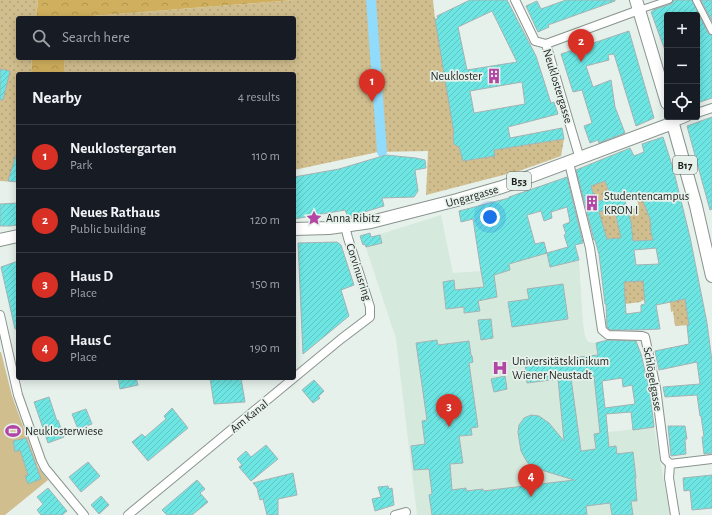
<!DOCTYPE html>
<html lang="en">
<head>
<meta charset="utf-8">
<style>
	body { margin:0; font-family:"Alegreya Sans",sans-serif; background:#242831; color:#f1f3f6 }
	.controls { position:absolute; right:12px; top:12px; display:grid; overflow:hidden; border-radius:4px; box-shadow:0 2px 10px #0003 }
	.controls button { width:36px; height:36px; display:grid; place-items:center; padding:0; border:0; border-bottom:1px solid #363941; background:#171b24; color:#f1f3f6; font:20px sans-serif }
	.you { position:absolute; left:490px; top:217px; width:14px; height:14px; margin:-10px; border:3px solid #fff; border-radius:50%; background:#1a73e8; box-shadow:0 0 0 6px #1a73e833 }
	.badge { display:grid; place-items:center; width:26px; height:26px; border-radius:50%; background:#d93025; color:#fff; font-size:13px; font-weight:700 }
	.pin { position:absolute; translate:-50% -33px; filter:drop-shadow(0 1px 2px #0008) }
	.pin::after { content:''; position:absolute; top:21px; width:14px; height:12px; background:inherit; clip-path:polygon(0 0,100% 0,50% 100%) }
	.list { margin:0; padding:0; list-style:none }
	h2 { display:flex; justify-content:space-between; align-items:center; height:52px; margin:0; padding:0 16px; font-size:17px }
	h2 small { font-size:13px; font-weight:400; color:#9ea1a6 }
	.list li { display:grid; grid-template-columns:26px 1fr auto; gap:12px; align-items:center; box-sizing:border-box; height:64px; padding:0 16px; border-top:1px solid #363941 }
	.list b { display:block; font-size:15px; white-space:nowrap }
	.list p { margin:0; font-size:13px; white-space:nowrap; color:#9ea1a6 }
	.list em { font-size:13px; font-style:normal; color:#9ea1a6 }
	.icon { flex:none; width:22px; height:22px; fill:none; stroke:currentColor; stroke-width:2; stroke-linecap:round; stroke-linejoin:round }
	.map { position:relative; flex:none; width:712px; height:515px; overflow:hidden }
	.search { position:absolute; background:#171b24; box-shadow:0 2px 10px #0003; left:16px; top:16px; width:280px; height:44px; display:flex; align-items:center; gap:10px; box-sizing:border-box; padding:0 14px; border-radius:4px; color:#9ea1a6; font-size:15px }
	.panel { position:absolute; background:#171b24; box-shadow:0 2px 10px #0003; left:16px; top:72px; width:280px; height:308px; border-radius:4px }
	.map>svg:first-child { display:block }
	.built { fill:#d6e9dd }
	.green { fill:url(#green-dots) }
	.forest { fill:url(#forest-crowns) }
	.pitch { fill:#d1be8e }
	.lines { fill:none; stroke-linecap:round; stroke-linejoin:round }
	.canal { stroke:#91dbfc; stroke-width:10 }
	.building { fill:url(#building-hatch); stroke:#a5b2b2; fill-rule:evenodd }
	.pedestrian-casing { stroke:#8a948e; stroke-width:8 }
	.minor-casing { stroke:#8a948e; stroke-width:10 }
	.primary-casing { stroke:#8a948e; stroke-width:14 }
	.pedestrian { stroke:#fff; stroke-width:6 }
	.minor { stroke:#fff; stroke-width:8 }
	.primary { stroke:#fff; stroke-width:12 }
	.labels { text-anchor:middle; stroke-width:3.5; stroke-linejoin:round; paint-order:stroke }
	.shield { fill:#e7f1eb; stroke:#5a5f5c; stroke-width:1 }
	.shield-label { font-size:11px; font-weight:bold; fill:#1d211f }
	.poi-label { font-size:12px; fill:#1d211f; stroke:#e7f1eb; text-anchor:start }
	.street-label { font-size:12px; fill:#1d211f; stroke:#e7f1eb }
</style>
</head>
<body>
<div class="map">
<svg width="712" height="515" viewBox="0 0 712 515">
	<defs>
		<pattern id="green-dots" width="8" height="8" patternUnits="userSpaceOnUse"><rect width="8" height="8" fill="#d1be8e"/><path d="M2 2h.1M6 6h.1" fill="none" stroke="#b3a37a" stroke-width="1.8" stroke-linecap="round"/></pattern>
		<pattern id="forest-crowns" width="20" height="18" patternUnits="userSpaceOnUse"><rect width="20" height="18" fill="#d0b05e"/><path d="M2 6a3 3 0 1 1 6 0M12 15a3 3 0 1 1 6 0" fill="none" stroke="#b29751"/></pattern>
		<pattern id="building-hatch" width="6" height="6" patternUnits="userSpaceOnUse"><rect width="6" height="6" fill="#6de6e3"/><path d="M-1 1l2-2M0 6l6-6M5 7l2-2" fill="none" stroke="#5ec5c2"/></pattern>
	</defs>
	<rect width="100%" height="100%" fill="#e7f1eb"/>
	<path class="built" d="M441 215 453 273 481 271 509 264 547 253 550 267 579 260 583 324 585 336 588 342 596 343 602 381 608 432 654 427 670 515H417L396 339 365 245H363L360 236 370 233 371 237Z"/>
	<path class="green" d="M0 0H38L36 18H18V58H32L31 74H18V182L0 181Z
		M294 0H433L435 19 457 131 453 135 454 144 459 147 463 161 495 156 494 150 564 139 561 156 519 171 426 195 428 151 378 152 294 170V74H64V58H294V18H67Z
		M605 181 613 205 618 226 632 232 631 222 627 210 639 207 636 197 650 193 643 200 650 219 653 240 633 241V238L607 239 599 212 602 210 599 201 596 202 591 186Z
		M646 280 645 300 641 301V302L625 304 624 282Z
		M685 299 689 325 675 326 673 311 671 312 670 302Z"/>
	<path class="forest" d="M38 0H294L67 18H36Z
		M32 58H64V74H31Z"/>
	<path class="pitch" d="M0 352H1L12 396 38 467 48 480 5 515H0Z"/>
	<g class="lines">
		<path class="canal" d="M371 0 382 152"/>
	</g>
	<path class="building" d="M470 0H507L536 56 551 103 554 102 558 114 508 127 510 138 562 128 564 139 494 150 495 156 463 161 459 147 454 144 453 135 454 134 435 19H438L437 16ZM492 11 517 62 467 70 458 27ZM522 82 525 104 474 113 470 91Z
		M566 0H615V1L548 25 549 27 538 32 526 6 537 1 541 9Z
		M673 0H692L708 33 712 35V98L697 103V15H687L686 13 680 15H667V53H666L651 12 653 11V10L671 4 673 3Z
		M701 0H712V21Z
		M629 31 654 118 636 126 614 54 608 55 609 60 586 66 593 87 611 80 615 107 625 133 599 143 598 140 590 143 584 126 592 123 582 90 573 92 561 54Z
		M0 69 10 71 3 100H0Z
		M712 117V209L710 210 687 126Z
		M663 137 673 168 690 237 707 323 712 361V453L704 454 702 437H704L701 416H700L697 395 665 397 663 387 700 384 697 362 659 370 655 351 689 344 687 325H689L685 299 656 305 660 329 636 330H610L607 327 606 304H605L599 254 595 240H594L576 170 630 148 634 156 644 152 642 144ZM605 181 611 197 596 202 591 186ZM641 196 650 219 651 228H650L653 240 633 241 631 222 625 201ZM614 207 621 238 607 239 599 212ZM656 248 659 264 636 265 634 250ZM643 281 645 304 641 305V312L626 314 624 282Z
		M16 155 18 156V182L8 181Z
		M386 155 416 158 425 160 426 168 415 170 418 191 414 197 382 198 384 206 348 217 345 210 294 219V177L339 169Z
		M567 177 583 243 575 245 579 260 550 267 547 253 509 264 510 270 494 275 497 297 478 301 480 311 464 313V307L446 309 443 282 454 280 455 290 484 287 481 271 473 219 461 222 459 211 509 198V197L544 185ZM567 207 570 222 563 225 566 234 564 235 568 247 547 253 544 242 535 244 527 215 541 211 544 221 552 218 551 212Z
		M18 203V225L10 226H0V204Z
		M370 233 371 237 380 235 382 243 366 247 365 244 363 245 360 236Z
		M337 242 341 245 354 285 341 290 349 316 303 354 298 243Z
		M18 261V329H15L1 267Z
		M563 284 568 319 512 327 508 302 529 299 527 289Z
		M491 319 493 338 481 340 478 320Z
		M437 340 438 345 469 341 471 355 472 356 473 362 469 363 478 427 471 428 472 435 459 436 463 463 450 464 452 490 466 488V491L483 489V491L574 480 538 469 532 466 527 462 521 451 519 439 518 432 519 425 524 418 531 415 539 416 549 423 564 441 558 379 527 383 525 363 598 355 596 343 608 340 636 341 641 354 650 392 654 427 633 430 631 412 606 414 609 447 616 446 617 454 633 452 636 478H635L637 501H631L633 515H612L610 503 586 506 587 515H432L429 495 432 494 429 469 414 470 411 446 425 444 422 421 427 420 416 343ZM594 376 600 433 594 434 596 449 581 451 571 378ZM622 378 623 387 632 385 635 404 605 408 602 381Z
		M505 376 507 389 494 392 491 379Z
		M118 378H136L138 385 120 389Z
		M210 378H241L245 402 214 404Z
		M314 380 324 391 318 397 320 398 313 403 302 390Z
		M49 397 57 421 58 420 64 437 48 443 34 402Z
		M172 408 188 428 148 461 132 442 142 434 145 437 166 419 164 416Z
		M86 409 92 424 78 429 72 414Z
		M668 426H685L687 439H685L686 454 671 456Z
		M26 438 41 479 28 484 25 476 28 475 20 450 15 452 13 441Z
		M266 445 278 459 251 481 239 467 242 465 237 459 246 451 251 457Z
		M88 462 100 476 81 492 69 477Z
		M293 473 297 495 278 499V515H267L263 499 260 500 257 488 253 483Z
		M712 475V508L692 510 690 490 684 491 683 478Z
		M197 480 205 489 200 493 208 502 192 515H167L162 510Z
		M388 486 389 489 392 488 394 505 375 511 372 499 381 497 378 487Z
		M48 488 67 511 62 515H41L37 510 43 504 37 497Z
		M101 496 109 505 99 514 91 505Z"/>
	<g class="lines">
		<defs>
			<path id="pedestrian" d="M696 0 712 31
				M639 10 669 0"/>
			<path id="minor" d="M515 0 535 41 546 44 580 159
				M546 44 639 10
				M697 113 712 108
				M673 123 687 117
				M569 163 590 248 602 330 608 335 642 336 645 337 656 388 665 459 670 464 669 478 675 515
				M0 315 18 395 41 460 45 468 84 515
				M670 464 712 459
				M128 515 341 339 370 317V307L348 238 345 226
				M395 515 406 512"/>
			<path id="primary" d="M636 0 667 103
				M671 117 696 206 712 276
				M294 229 329 228 371 222 457 200 502 187 673 123
				M0 240 18 236"/>
		</defs>
		<use href="#pedestrian" class="pedestrian-casing"/>
		<use href="#minor" class="minor-casing"/>
		<use href="#primary" class="primary-casing"/>
		<use href="#pedestrian" class="pedestrian"/>
		<use href="#minor" class="minor"/>
		<use href="#primary" class="primary"/>
	</g>
	<defs>
		<symbol id="building-bare" viewBox="-9 -9 18 18"><path d="M-4-6H4V6H1V3H-1V6H-4ZM-2.5-4.3h1.7v1.8h-1.7ZM.8-4.3h1.7v1.8H.8ZM-2.5-1h1.7V.8h-1.7ZM.8-1h1.7V.8H.8Z" fill="#b346a5" stroke="#e7f1eb" stroke-width="2.5" paint-order="stroke"/></symbol>
		<symbol id="sight-bare" viewBox="-9 -9 18 18"><path d="M0-6L1.8-2.2L6-1.7L2.9 1.2L3.7 5.4L0 3.3L-3.7 5.4L-2.9 1.2L-6-1.7L-1.8-2.2Z" fill="#b346a5" stroke="#e7f1eb" stroke-width="2.5" paint-order="stroke"/></symbol>
		<symbol id="hospital-bare" viewBox="-9 -9 18 18"><path d="M-5-5h3v3.5h4V-5h3V5h-3V1.5h-4V5h-3Z" fill="#b346a5" stroke="#e7f1eb" stroke-width="2.5" paint-order="stroke"/></symbol>
		<symbol id="stadium-bare" viewBox="-9 -9 18 18"><path d="M0-5a6.5 5 0 1 0 0 10a6.5 5 0 1 0 0-10ZM-3.5-1.8h7v3.6h-7Z" fill="#b346a5" stroke="#e7f1eb" stroke-width="2.5" paint-order="stroke"/></symbol>
	</defs>
	<g fill-rule="evenodd">
		<use href="#building-bare" x="483" y="65" width="22" height="22"/>
		<use href="#building-bare" x="581" y="192" width="22" height="22"/>
		<use href="#sight-bare" x="303" y="207" width="22" height="22"/>
		<use href="#hospital-bare" x="489" y="357" width="22" height="22"/>
		<use href="#stadium-bare" x="2" y="420" width="22" height="22"/>
	</g>
	<g class="labels">
		<g class="shield">
			<rect x="673" y="156" width="24" height="18" rx="3"/>
			<rect x="507" y="172" width="24" height="18" rx="3"/>
		</g>
		<g class="shield-label">
			<text x="685" y="169">B17</text>
			<text x="519" y="185">B53</text>
		</g>
		<g class="poi-label">
			<text x="482" y="80" text-anchor="end">Neukloster</text>
			<text x="604" y="200">Studentencampus<tspan x="604" dy="14">KRON I</tspan></text>
			<text x="326" y="222">Anna Ribitz</text>
			<text x="512" y="365">Universitätsklinikum<tspan x="512" dy="14">Wiener Neustadt</tspan></text>
			<text x="25" y="435">Neuklosterwiese</text>
		</g>
		<g class="street-label">
			<text transform="translate(558 86) rotate(73)" y="4">Neuklostergasse</text>
			<text transform="translate(472 196) rotate(-16)" y="4">Ungargasse</text>
			<text transform="translate(359 272) rotate(72)" y="4">Corvinusring</text>
			<text transform="translate(653 379) rotate(80)" y="4">Schlögelgasse</text>
			<text transform="translate(249 416) rotate(-39)" y="4">Am Kanal</text>
		</g>
	</g>
</svg>
<div class="controls">
<button>+</button>
<button>−</button>
<button><svg class="icon" aria-label="locate" viewBox="0 0 24 24"><circle cx="12" cy="12" r="6"/><path d="M12 2v4M12 18v4M2 12h4M18 12h4"/></svg></button>
</div>
<div class="you"></div>
<div class="pin badge" style="left:372px;top:102px">1</div>
<div class="pin badge" style="left:581px;top:62px">2</div>
<div class="pin badge" style="left:449px;top:427px">3</div>
<div class="pin badge" style="left:531px;top:497px">4</div>
<div class="search"><svg class="icon" aria-label="search" viewBox="0 0 24 24"><circle cx="10" cy="10" r="6"/><path d="M15 15l6 6"/></svg>Search here</div>
<section class="panel">
<h2>Nearby<small>4 results</small></h2>
<ul class="list">
<li><span class="badge">1</span><div><b>Neuklostergarten</b><p>Park</p></div><em>110 m</em></li>
<li><span class="badge">2</span><div><b>Neues Rathaus</b><p>Public building</p></div><em>120 m</em></li>
<li><span class="badge">3</span><div><b>Haus D</b><p>Place</p></div><em>150 m</em></li>
<li><span class="badge">4</span><div><b>Haus C</b><p>Place</p></div><em>190 m</em></li>
</ul>
</section>
</div>
</body>
</html>
